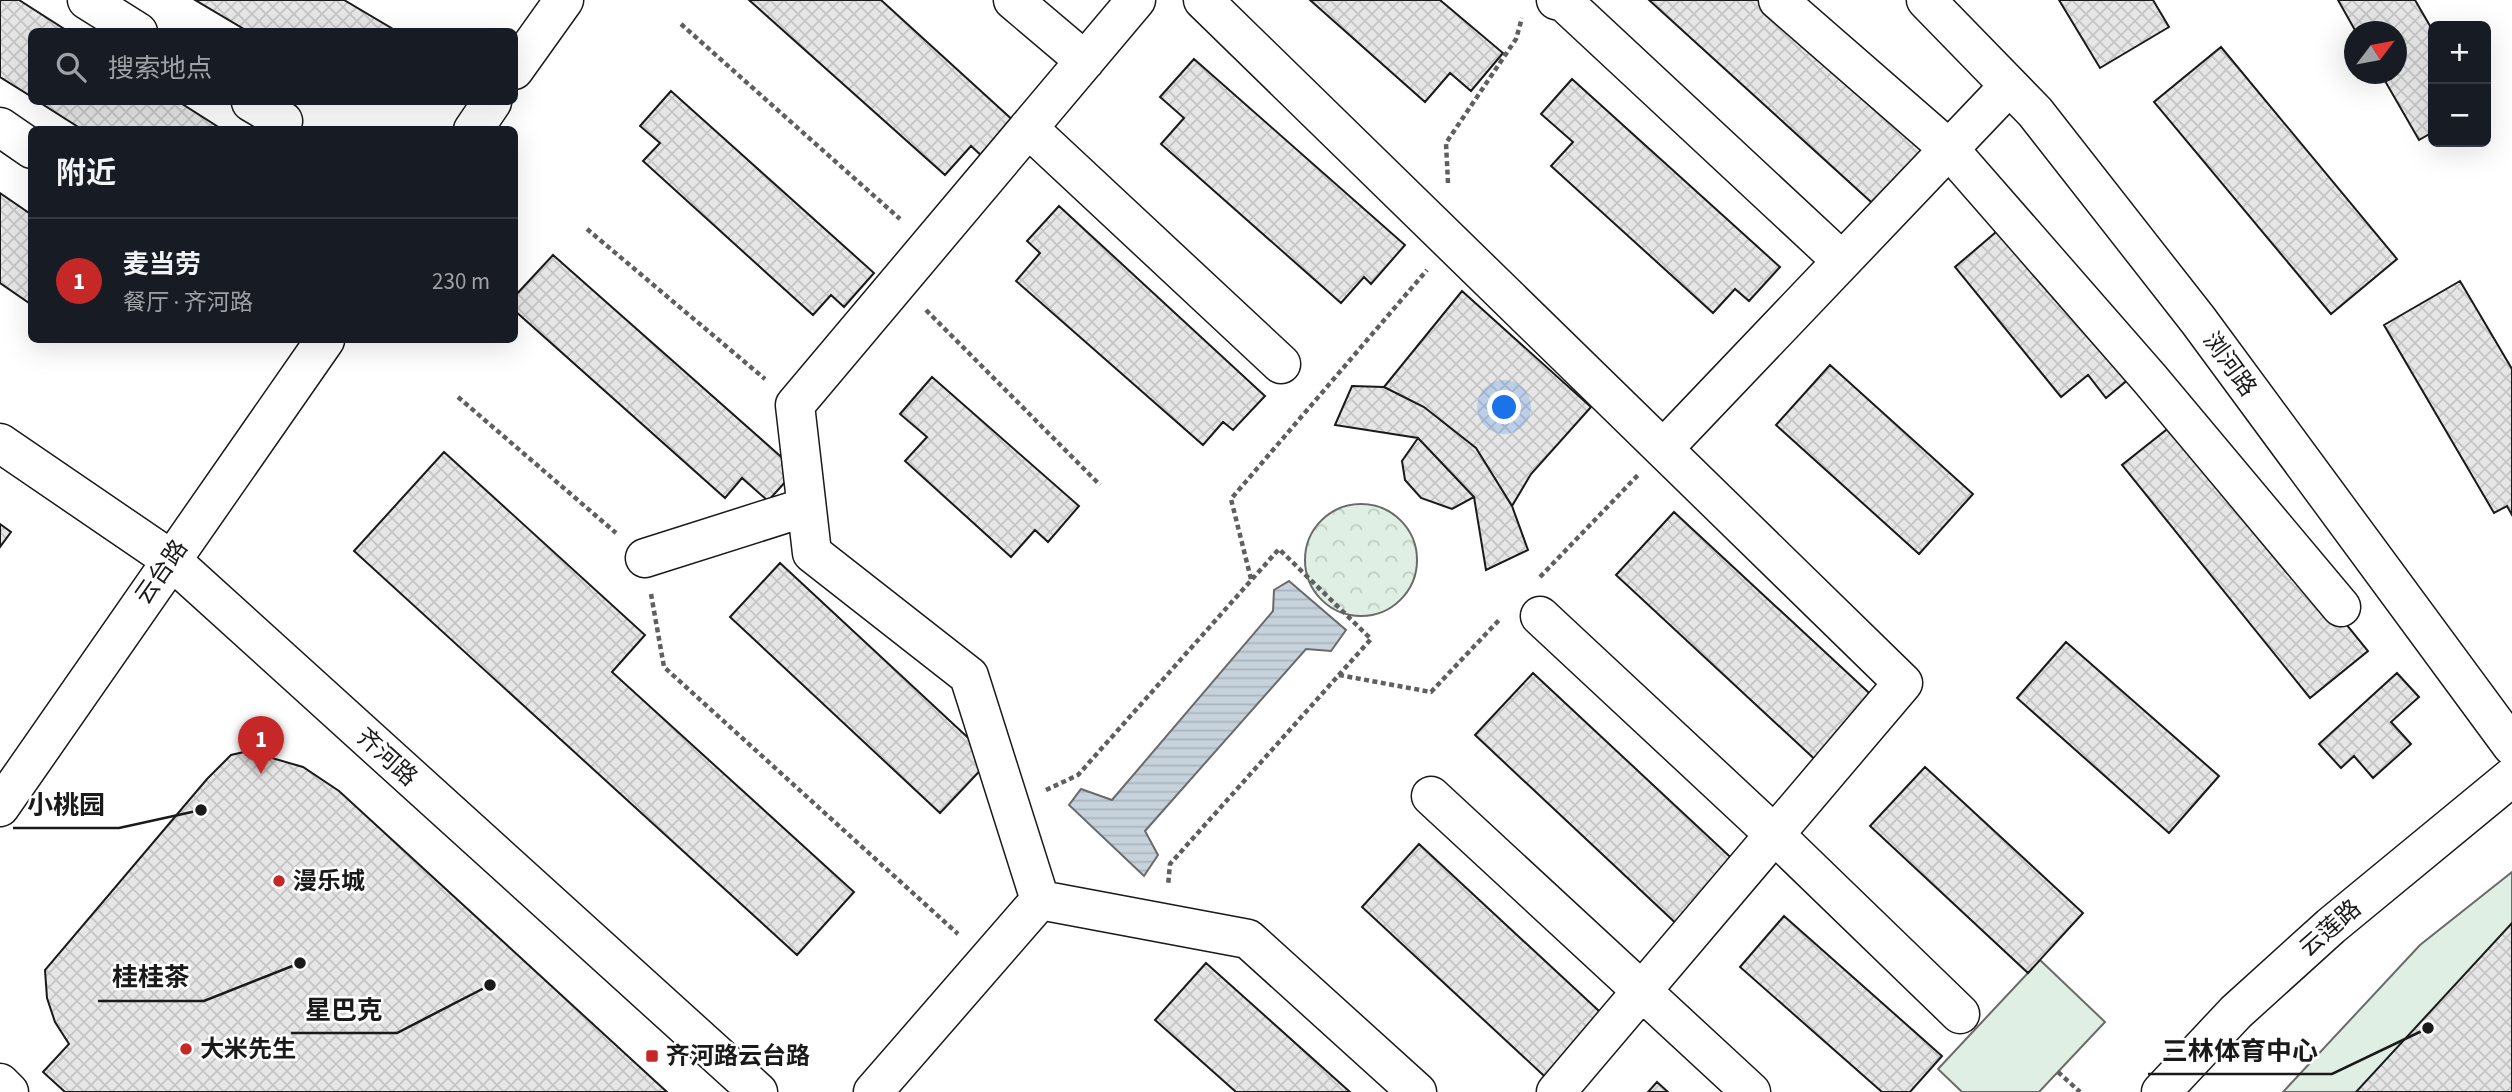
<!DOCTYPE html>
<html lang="zh">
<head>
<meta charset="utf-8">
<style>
	body { margin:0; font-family:"Source Sans 3","Noto Sans SC",sans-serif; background:#20242c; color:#f1f3f6 }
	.controls { position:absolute; right:21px; top:21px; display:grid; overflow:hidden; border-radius:10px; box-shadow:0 7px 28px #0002 }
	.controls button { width:63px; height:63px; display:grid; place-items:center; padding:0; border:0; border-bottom:2px solid #363941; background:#171b24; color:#f1f3f6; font:35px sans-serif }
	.compass { position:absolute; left:2344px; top:21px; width:63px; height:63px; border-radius:50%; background:#171b24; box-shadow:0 7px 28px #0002; rotate:58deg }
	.you { position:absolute; left:1505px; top:408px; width:24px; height:24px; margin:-18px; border:5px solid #fff; border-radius:50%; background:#1a73e8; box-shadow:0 0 0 10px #1a73e833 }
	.badge { display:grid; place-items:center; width:46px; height:46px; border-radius:50%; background:#c62828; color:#fff; font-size:23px; font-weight:700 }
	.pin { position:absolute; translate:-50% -58px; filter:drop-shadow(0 2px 4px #0008) }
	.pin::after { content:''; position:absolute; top:37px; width:24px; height:21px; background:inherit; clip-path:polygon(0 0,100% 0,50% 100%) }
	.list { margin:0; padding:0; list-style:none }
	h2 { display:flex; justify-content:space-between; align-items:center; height:91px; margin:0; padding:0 28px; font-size:30px }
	h2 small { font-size:23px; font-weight:400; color:#9ea1a6 }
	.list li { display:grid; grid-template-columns:46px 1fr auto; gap:21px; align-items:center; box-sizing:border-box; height:126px; padding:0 28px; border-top:2px solid #363941 }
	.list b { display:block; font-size:26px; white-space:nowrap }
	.list p { margin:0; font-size:23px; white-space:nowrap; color:#9ea1a6 }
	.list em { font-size:23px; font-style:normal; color:#9ea1a6 }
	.icon { flex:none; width:38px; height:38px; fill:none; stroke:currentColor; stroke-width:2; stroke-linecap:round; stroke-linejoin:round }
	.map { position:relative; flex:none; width:2512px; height:1092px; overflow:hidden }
	.search { position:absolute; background:#171b24; box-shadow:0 7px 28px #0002; left:28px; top:28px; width:490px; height:77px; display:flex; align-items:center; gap:18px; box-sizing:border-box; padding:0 24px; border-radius:10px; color:#9ea1a6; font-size:26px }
	.panel { position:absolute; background:#171b24; box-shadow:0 7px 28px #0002; left:28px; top:126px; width:490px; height:217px; border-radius:10px }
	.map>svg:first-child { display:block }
	.green { fill:#e0efe3; stroke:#6a6a6a; stroke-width:2 }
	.forest { fill:url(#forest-crowns); stroke:#6a6a6a; stroke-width:2 }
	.water { fill:url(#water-rules); stroke:#6a6a6a; stroke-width:2 }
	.building { fill:url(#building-cross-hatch); stroke:#1a1a1a; stroke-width:2 }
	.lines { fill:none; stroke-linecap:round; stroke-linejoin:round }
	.minor-casing { stroke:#1a1a1a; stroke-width:41 }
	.path { stroke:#5f5f5f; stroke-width:4.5; stroke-dasharray:5 3.5; stroke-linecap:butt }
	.minor { stroke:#fff; stroke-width:38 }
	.poi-dot { fill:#c62828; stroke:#fff; stroke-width:2.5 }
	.labels { text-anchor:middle; stroke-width:5; stroke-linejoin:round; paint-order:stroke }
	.street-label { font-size:24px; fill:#1a1a1a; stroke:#fff }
	.poi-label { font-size:24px; font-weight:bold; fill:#1a1a1a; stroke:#fff; text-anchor:start }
	.leader { fill:none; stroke:#1a1a1a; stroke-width:2.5 }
	.callout-dot { fill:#1a1a1a; stroke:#fff; stroke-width:2.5 }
	.callout-label { font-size:26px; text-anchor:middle; font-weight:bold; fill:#1a1a1a; stroke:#fff; stroke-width:5; stroke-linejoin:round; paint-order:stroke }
</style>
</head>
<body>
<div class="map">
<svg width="2512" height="1092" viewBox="0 0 2512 1092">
	<defs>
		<pattern id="forest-crowns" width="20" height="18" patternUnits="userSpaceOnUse" patternTransform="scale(1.75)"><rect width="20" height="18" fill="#e0efe3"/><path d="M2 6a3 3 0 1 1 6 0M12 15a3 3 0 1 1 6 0" fill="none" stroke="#c0ccc2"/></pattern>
		<pattern id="water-rules" width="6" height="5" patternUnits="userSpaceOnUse" patternTransform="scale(1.75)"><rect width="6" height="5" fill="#c6d2dc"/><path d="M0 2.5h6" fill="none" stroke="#aab4bc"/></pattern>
		<pattern id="building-cross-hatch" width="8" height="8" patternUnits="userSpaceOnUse" patternTransform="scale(1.75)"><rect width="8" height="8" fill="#e6e6e6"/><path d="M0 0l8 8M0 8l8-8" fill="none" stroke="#c5c5c5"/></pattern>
	</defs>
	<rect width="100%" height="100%" fill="#fff"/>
	<path class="green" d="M2512 872V1092H2283L2420 945Z
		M2040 960 2105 1022 2039 1092H1962L1938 1069Z"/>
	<path class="forest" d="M1305 560a56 56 0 1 1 112 0a56 56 0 1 1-112 0Z"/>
	<path class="water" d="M1289 581 1346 630 1331 651 1306 649 1145 831 1158 855 1144 876 1069 805 1081 789 1112 800 1273 611 1274 590Z"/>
	<path class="building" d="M0 0H19L69 32H32V97L0 77Z
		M195 0H344L398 32H249Z
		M749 0H881L1017 124 985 159 971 146 945 175Z
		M1310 0H1440L1503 53 1471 91 1450 73 1425 102Z
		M1649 0H1758L1930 156 1881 211Z
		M2059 0H2153L2169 27 2100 68Z
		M2338 0H2415L2433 31V132L2419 140 2381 74H2396V32H2356Z
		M2221 47 2397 259 2331 314 2154 102Z
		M1194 59 1405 245 1371 284 1364 277 1341 303 1161 144 1184 118 1160 97Z
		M1572 79 1780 267 1749 301 1735 289 1713 313 1551 166 1573 142 1541 114Z
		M671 91 874 273 844 307 831 295 813 315 643 161 660 143 640 126Z
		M39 102H179L223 130H83Z
		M0 193 32 215V305L0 283Z
		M1059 206 1265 396 1233 430 1223 422 1203 445 1016 281 1040 253 1027 241Z
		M2016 215 2142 368 2106 398 2088 375 2061 397 1955 267Z
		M553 255 796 470 768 501 742 478 725 498 514 310V297Z
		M2460 281 2512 369V515L2507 506 2494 513 2384 325Z
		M1462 291 1591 407 1531 474 1512 506 1476 448 1424 407 1384 387Z
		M1830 365 1973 494 1919 554 1776 425Z
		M932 377 1079 506 1048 542 1035 530 1011 557 905 461 927 437 900 414Z
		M1352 386 1384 387 1424 407 1476 448 1512 506 1528 550 1486 570 1474 497 1418 438 1335 425Z
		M2180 419 2368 651 2310 698 2122 465Z
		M1418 438 1474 497 1452 509 1421 498 1405 480 1402 461Z
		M444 452 645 635 612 672 854 892 797 955 354 551Z
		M1674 512 1880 703 1822 766 1616 575Z
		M0 524 11 532 0 547Z
		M780 563 991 759 940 813 730 617Z
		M2066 642 2219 776 2169 833 2017 698Z
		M1533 673 1741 867 1682 929 1475 735Z
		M2397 673 2419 697 2391 722 2411 744 2373 778 2354 756 2341 768 2319 744Z
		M248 751 303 767 339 791 667 1092H65L43 1072 69 1044 55 1022 47 998 45 970 207 779 231 755Z
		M1925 767 2083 913 2028 973 1870 826Z
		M1419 844 1613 1024 1555 1086 1362 907Z
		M1784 916 1942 1056 1910 1092H1882L1740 967Z
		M2512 923V1092H2356Z
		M1206 963 1350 1092H1236L1155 1020Z
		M1657 1082 1668 1092H1648Z"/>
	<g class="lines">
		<defs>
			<path id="minor" d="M87 0 138 32
				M1013 0 1085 61
				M1203 0 1903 683 1556 1092
				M1556 0 1564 2 1842 261
				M1778 0 1949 149 2150 379 2341 607
				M1926 0 2035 112 2198 320 2512 746
				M514 70 564 0
				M251 102 283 121
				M0 127 32 149
				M1028 128 1281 364
				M473 130 492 102
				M0 443 170 559 758 1092
				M1663 449 2009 86
				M645 558 806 507
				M1540 616 1775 835 1960 1014
				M1431 796 1751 1092
				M0 807 325 340
				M1040 900 969 676 812 553 795 405 1136 0
				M1040 900 1248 939 1417 1092
				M0 1083 9 1092
				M873 1092 1040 900
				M2161 1092 2236 1012 2331 926 2512 777"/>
		</defs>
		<use href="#minor" class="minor-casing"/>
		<path class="path" d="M681 24 900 219
			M1448 183 1446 143 1516 39 1522 18
			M587 229 765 379
			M926 310 1100 485
			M458 397 616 533
			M1540 577 1638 475
			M1251 579 1231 499 1427 270
			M651 594 664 667 958 934
			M1339 675 1431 692 1500 619
			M1046 790 1078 775 1279 549 1371 639 1170 864 1168 886
			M2058 1072 2080 1092"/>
		<use href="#minor" class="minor"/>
	</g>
	<g class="poi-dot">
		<circle cx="279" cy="881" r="7"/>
		<circle cx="186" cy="1049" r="7"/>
		<rect x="645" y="1049" width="14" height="14" rx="3.5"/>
	</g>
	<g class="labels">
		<g class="street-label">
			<text transform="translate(2230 364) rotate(54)" y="8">浏河路</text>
			<text transform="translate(161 572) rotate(-55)" y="8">云台路</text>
			<text transform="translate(387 757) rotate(42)" y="8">齐河路</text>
			<text transform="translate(2330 928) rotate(-41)" y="8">云莲路</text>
		</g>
		<g class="poi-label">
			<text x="293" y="889">漫乐城</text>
			<text x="200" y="1057">大米先生</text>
			<text x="666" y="1064">齐河路云台路</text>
		</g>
	</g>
	<path class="leader" d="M201 810L119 828H13M300 963L204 1001H98M490 985L397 1033H291M2428 1028L2332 1074H2148"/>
	<g class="callout-dot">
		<circle cx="201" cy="810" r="7"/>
		<circle cx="300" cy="963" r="7"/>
		<circle cx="490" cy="985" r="7"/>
		<circle cx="2428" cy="1028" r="7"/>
	</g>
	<g class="callout-label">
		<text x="66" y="814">小桃园</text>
		<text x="151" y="986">桂桂茶</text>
		<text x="344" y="1019">星巴克</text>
		<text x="2240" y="1060">三林体育中心</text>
	</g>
</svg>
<div class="controls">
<button>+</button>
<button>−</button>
</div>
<svg class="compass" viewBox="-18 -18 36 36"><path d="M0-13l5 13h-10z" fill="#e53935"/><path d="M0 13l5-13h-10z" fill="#9ea1a6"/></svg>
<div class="you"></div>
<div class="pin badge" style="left:261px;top:774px">1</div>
<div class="search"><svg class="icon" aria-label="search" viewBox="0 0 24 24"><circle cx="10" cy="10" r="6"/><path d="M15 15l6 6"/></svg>搜索地点</div>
<section class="panel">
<h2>附近<small></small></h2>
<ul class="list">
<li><span class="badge">1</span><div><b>麦当劳</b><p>餐厅 · 齐河路</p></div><em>230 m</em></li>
</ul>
</section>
</div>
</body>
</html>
